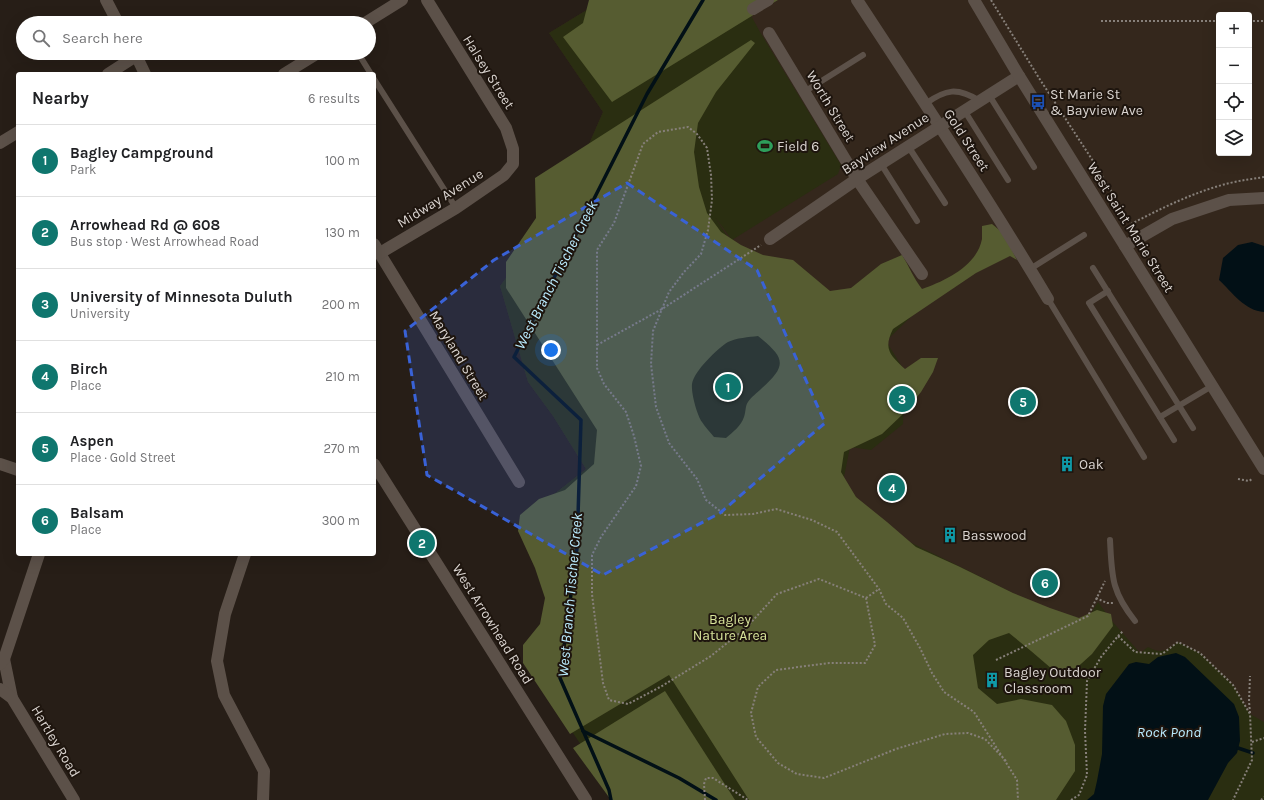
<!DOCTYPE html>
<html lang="en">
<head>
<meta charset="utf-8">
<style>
	:root { --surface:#fff; --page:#f2f2f2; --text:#202124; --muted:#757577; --line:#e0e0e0; --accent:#0f766e }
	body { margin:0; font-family:Karla,sans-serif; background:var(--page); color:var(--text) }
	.controls { position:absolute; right:12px; top:12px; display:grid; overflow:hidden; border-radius:4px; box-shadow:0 4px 16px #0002 }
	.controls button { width:36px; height:36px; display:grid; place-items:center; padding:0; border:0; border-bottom:1px solid var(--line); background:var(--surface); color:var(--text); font:20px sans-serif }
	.you { position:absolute; left:551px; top:350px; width:14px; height:14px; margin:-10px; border:3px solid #fff; border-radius:50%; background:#1a73e8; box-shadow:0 0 0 6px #1a73e833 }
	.badge { display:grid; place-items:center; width:26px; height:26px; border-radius:50%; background:var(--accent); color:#fff; font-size:13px; font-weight:700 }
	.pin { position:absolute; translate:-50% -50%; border:2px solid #fff; box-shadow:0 1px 4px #0006 }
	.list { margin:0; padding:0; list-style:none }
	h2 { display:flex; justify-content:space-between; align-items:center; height:52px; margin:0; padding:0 16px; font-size:17px }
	h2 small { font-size:13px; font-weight:400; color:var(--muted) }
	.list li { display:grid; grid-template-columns:26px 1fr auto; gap:12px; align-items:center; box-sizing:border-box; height:72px; padding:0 16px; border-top:1px solid var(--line) }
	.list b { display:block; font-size:15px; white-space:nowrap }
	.list p { margin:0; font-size:13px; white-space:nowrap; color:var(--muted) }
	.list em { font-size:13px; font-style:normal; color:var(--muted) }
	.icon { flex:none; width:22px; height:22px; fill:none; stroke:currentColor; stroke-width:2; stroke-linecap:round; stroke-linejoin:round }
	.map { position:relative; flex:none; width:1264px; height:800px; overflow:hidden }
	.search { position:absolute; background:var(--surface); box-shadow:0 4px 16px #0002; left:16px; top:16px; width:360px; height:44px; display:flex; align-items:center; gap:10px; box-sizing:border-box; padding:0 14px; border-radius:22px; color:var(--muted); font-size:15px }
	.panel { position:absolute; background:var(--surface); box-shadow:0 4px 16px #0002; left:16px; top:72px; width:360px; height:484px; border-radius:4px }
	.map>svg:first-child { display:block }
	.built { fill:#34271c; fill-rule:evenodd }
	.green { fill:#2a2e11 }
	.forest { fill:#565c31; fill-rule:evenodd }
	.water { fill:#021016 }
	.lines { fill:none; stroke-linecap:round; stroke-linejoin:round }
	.stream { stroke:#021016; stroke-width:3.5 }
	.path { stroke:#87807a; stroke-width:2; stroke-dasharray:2 2; stroke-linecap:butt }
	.lane { stroke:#5c5149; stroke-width:6 }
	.street { stroke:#5c5149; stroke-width:12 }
	.secondary { stroke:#5c5149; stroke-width:12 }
	.marked { fill:#3962d7; fill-opacity:0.2; stroke:#3962d7; stroke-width:3; stroke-dasharray:8 5; stroke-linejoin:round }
	.labels { text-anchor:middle; stroke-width:4; stroke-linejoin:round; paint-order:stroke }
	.street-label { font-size:14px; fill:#dad4d0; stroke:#1e150e }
	.poi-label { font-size:14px; fill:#dad4d0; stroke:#1e150e; text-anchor:start }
	.park-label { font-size:14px; fill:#d7e39a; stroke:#1e150e }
	.water-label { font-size:15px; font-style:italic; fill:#b9eafd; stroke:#1e150e }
</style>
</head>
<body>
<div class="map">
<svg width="1264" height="800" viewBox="0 0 1264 800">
	<rect width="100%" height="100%" fill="#271e17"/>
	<path class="built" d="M603,0H1264V800L557,611L539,506L586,469L553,416L528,382L500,286L565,199L603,112L549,33ZM1219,15H1249V153H1219Z"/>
	<path class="green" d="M603,0L743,1L760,32L841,165L838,174L732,240L715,217L734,247L822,314L917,311L886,341L904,370L903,424L871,450L850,447L842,487L867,521L985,579L1082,628L1098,602L1111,620L1140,653L1148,647C1162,655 1167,650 1178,642L1200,653L1233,685L1250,714L1264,722V800H618L532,672L557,611L539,506L586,469L553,416L528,382L500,286L565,199L603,112L549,33Z"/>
	<g class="forest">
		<polygon points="589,0 778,0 612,102 563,37 583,23"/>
		<path d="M751,40L755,43L716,92L698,123L694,152L699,187L707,213L721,232L741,245L763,255L793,260L830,291L851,288L881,264L902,255C909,266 914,279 922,289C945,281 977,266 982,239C982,235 982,230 982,226L992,224L1003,233L1017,260L1010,256L976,273L893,329C883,349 890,355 905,369L921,358H938L933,372L921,392L903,414L882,434L844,452L841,472L856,497L887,522L916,547L958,566L1013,593L1050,608L1079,618L1097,610L1111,614L1113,626L1092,654L1072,672L1052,669L1031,651L1009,633L989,640L973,655L978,688L997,704L1021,699L1052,705L1066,721L1075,745V771L1056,800H749L669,675L570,734L523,663V645L540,624L545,598L535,568L518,531L520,515L539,499L565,490L594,464L597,430L506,288V262L536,218L535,178ZM758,336C785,358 788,365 761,389C757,393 751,397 748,402C745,406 746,412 744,417C741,426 733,432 726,438L714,437C710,432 705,427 702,422C697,415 691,393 692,384C694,371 718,348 728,342C736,338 749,337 758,336Z"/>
		<polygon points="665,691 735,800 611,800 573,748"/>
	</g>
	<g class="water">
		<path d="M1252,242L1264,246V312C1245,311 1232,292 1219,280L1223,258L1238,245Z"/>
		<polygon points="1176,653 1185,657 1234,704 1239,717 1240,741 1237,753 1228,763 1208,800 1087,800 1094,794 1097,781 1102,754 1103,706 1106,694 1129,664 1136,662 1149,664 1158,657"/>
	</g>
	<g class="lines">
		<g class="stream">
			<polyline points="583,731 679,778 716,800"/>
			<polyline points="1238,748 1253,753"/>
			<polyline points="611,800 609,790 560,678 577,548 581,420 514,357 647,94 703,0"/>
		</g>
		<g class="path">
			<polyline points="991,0 1039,78 1095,164 1133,228"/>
			<polyline points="1101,21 1219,21"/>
			<polyline points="1249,21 1264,21"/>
			<path d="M1131,224C1162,208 1196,191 1230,183C1242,180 1253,179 1264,177"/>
			<polyline points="1143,248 1147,257"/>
			<polyline points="597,345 662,309 761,245"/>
			<polyline points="1238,479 1249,481 1252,479"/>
			<polyline points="866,598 879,589"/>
			<polyline points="1096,598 1107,603 1113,603"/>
			<polyline points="1118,636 1123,631"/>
			<polyline points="996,660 1088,616 1105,581"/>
			<polyline points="1250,713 1249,701 1250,676"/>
			<polyline points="1252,742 1264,738"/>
			<polyline points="1006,761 985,739 968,733 945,734 896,749 824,778 797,774 778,763 756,737 751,713 758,687 776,670 829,663 865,663 875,645 866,598 819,579 777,594 746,628 711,656 662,686 628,704 609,700 603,683 592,594 592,555 601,537 636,486 641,466 634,436 626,412 604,384 597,368 597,250 614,223 643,144 658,132 688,127 697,134 707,148 711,175 712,200 708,230 701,254 684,272 669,292 653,331 651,364 656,407 669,443 697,479 706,500 725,515 753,514 776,509 812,520 837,532 879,589 886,604 903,618 920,648 932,673 944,692 974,712 1017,780 1018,800"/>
			<polyline points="705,800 704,784 706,778 713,778 748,800"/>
			<polyline points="1071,800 1079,795 1087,775 1085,731 1087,681 1101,657 1118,636 1135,652 1162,654 1178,642 1200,653 1233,685 1250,714 1252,760 1233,800"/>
			<polyline points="1261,800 1264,797"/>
		</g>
		<g class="lane">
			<polyline points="358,53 371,74"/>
			<polyline points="374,79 456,208"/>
			<polyline points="804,92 863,55"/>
			<polyline points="989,95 1034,167"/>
			<path d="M925,104C946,89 957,87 980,101"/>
			<polyline points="964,110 1008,180"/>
			<polyline points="908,146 945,203"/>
			<polyline points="881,164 917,221"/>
			<polyline points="1093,268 1193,428"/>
			<polyline points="1030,269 1084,235"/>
			<polyline points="1108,291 1089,303 1174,440"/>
			<polyline points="1048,299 1144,457"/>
			<polyline points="1160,417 1212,386"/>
			<path d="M1110,540C1112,576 1111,591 1135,621"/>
		</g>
		<g class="street">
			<path d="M857,0C922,99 987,197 1048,299"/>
			<polyline points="753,9 768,0"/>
			<polyline points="365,23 402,0"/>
			<polyline points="769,33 857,179 922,274"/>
			<polyline points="108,74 136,56"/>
			<polyline points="284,74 318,53"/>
			<polyline points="0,143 18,132"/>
			<polyline points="770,239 857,179 1019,76"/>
			<polyline points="374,244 519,482"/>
			<polyline points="1125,246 1172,219 1229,200 1264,198"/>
			<polyline points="380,253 456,208 504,175 513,164 513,149 506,128 427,0"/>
			<polyline points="0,464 18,470"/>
			<polyline points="245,554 225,614 217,661 224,695 264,771 263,800"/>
			<polyline points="4,659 12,698"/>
			<polyline points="0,664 4,659 39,554"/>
			<polyline points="0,689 12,698 74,800"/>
		</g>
		<g class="secondary">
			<polyline points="106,0 118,23"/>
			<polyline points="974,0 1019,76 1264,469"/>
			<polyline points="135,53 145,74"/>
			<polyline points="374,464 586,800"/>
		</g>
	</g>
	<path class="marked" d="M627,183L757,270L825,423L720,513L603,575L427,475L405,331L494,260Z"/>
	<defs>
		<symbol id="bus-bare" viewBox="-9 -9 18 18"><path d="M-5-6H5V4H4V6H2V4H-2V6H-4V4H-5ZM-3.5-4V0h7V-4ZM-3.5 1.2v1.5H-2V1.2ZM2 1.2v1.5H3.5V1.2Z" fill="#1a4fb4" stroke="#1e150e" stroke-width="2.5" paint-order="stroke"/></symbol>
		<symbol id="stadium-bare" viewBox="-9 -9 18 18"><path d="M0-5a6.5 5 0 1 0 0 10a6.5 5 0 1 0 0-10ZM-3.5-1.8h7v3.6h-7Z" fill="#2e9e5b" stroke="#1e150e" stroke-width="2.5" paint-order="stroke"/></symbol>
		<symbol id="building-bare" viewBox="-9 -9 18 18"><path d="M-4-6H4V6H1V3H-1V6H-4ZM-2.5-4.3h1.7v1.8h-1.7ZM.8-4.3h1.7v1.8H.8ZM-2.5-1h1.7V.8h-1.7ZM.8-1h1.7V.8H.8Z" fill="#0f9aa8" stroke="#1e150e" stroke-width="2.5" paint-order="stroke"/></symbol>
	</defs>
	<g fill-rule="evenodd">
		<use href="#bus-bare" x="1027" y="91" width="22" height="22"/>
		<use href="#stadium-bare" x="754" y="135" width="22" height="22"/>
		<use href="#building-bare" x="1056" y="453" width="22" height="22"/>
		<use href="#building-bare" x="939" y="524" width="22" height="22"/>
		<use href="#building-bare" x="981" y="669" width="22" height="22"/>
	</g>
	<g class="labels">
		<g class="street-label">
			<text transform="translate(489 72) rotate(58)" y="5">Halsey Street</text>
			<text transform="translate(831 106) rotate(59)" y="5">Worth Street</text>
			<text transform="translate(967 140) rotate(57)" y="5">Gold Street</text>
			<text transform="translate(885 143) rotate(-33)" y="5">Bayview Avenue</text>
			<text transform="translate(440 198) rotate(-32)" y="5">Midway Avenue</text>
			<text transform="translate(1131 227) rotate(58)" y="5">West Saint Marie Street</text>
			<text transform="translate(459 355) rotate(59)" y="5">Maryland Street</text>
			<text transform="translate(493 624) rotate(58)" y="5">West Arrowhead Road</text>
			<text transform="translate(56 741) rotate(59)" y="5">Hartley Road</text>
		</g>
		<g class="poi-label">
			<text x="1050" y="99">St Marie St<tspan x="1050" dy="16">&amp; Bayview Ave</tspan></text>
			<text x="777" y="151">Field 6</text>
			<text x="1079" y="469">Oak</text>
			<text x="962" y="540">Basswood</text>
			<text x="1004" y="677">Bagley Outdoor<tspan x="1004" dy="16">Classroom</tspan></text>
		</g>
		<g class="park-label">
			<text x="730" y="624">Bagley<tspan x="730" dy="16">Nature Area</tspan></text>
		</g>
		<g class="water-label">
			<text transform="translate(556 275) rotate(-63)" y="5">West Branch Tischer Creek</text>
			<text transform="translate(570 595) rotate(-85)" y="5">West Branch Tischer Creek</text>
			<text x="1169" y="737">Rock Pond</text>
		</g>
	</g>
</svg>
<div class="controls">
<button>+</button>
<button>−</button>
<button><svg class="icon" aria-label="locate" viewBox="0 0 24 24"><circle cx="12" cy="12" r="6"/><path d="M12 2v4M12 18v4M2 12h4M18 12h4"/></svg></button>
<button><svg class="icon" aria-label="layers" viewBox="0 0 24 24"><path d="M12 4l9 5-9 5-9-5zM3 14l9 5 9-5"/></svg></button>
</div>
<div class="you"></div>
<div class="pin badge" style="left:728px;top:387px">1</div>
<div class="pin badge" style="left:422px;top:543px">2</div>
<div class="pin badge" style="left:902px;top:399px">3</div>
<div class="pin badge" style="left:892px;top:488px">4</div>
<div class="pin badge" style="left:1023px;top:402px">5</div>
<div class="pin badge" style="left:1045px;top:583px">6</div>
<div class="search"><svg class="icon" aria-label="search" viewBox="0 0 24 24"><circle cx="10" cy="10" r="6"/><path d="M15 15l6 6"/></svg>Search here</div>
<section class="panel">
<h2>Nearby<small>6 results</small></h2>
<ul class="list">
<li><span class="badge">1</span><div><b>Bagley Campground</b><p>Park</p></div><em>100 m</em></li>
<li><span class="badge">2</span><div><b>Arrowhead Rd @ 608</b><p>Bus stop · West Arrowhead Road</p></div><em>130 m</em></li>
<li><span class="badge">3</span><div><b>University of Minnesota Duluth</b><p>University</p></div><em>200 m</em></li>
<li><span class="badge">4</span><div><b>Birch</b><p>Place</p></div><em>210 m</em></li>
<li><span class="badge">5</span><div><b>Aspen</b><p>Place · Gold Street</p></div><em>270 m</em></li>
<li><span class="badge">6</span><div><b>Balsam</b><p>Place</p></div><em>300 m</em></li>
</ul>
</section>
</div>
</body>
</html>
